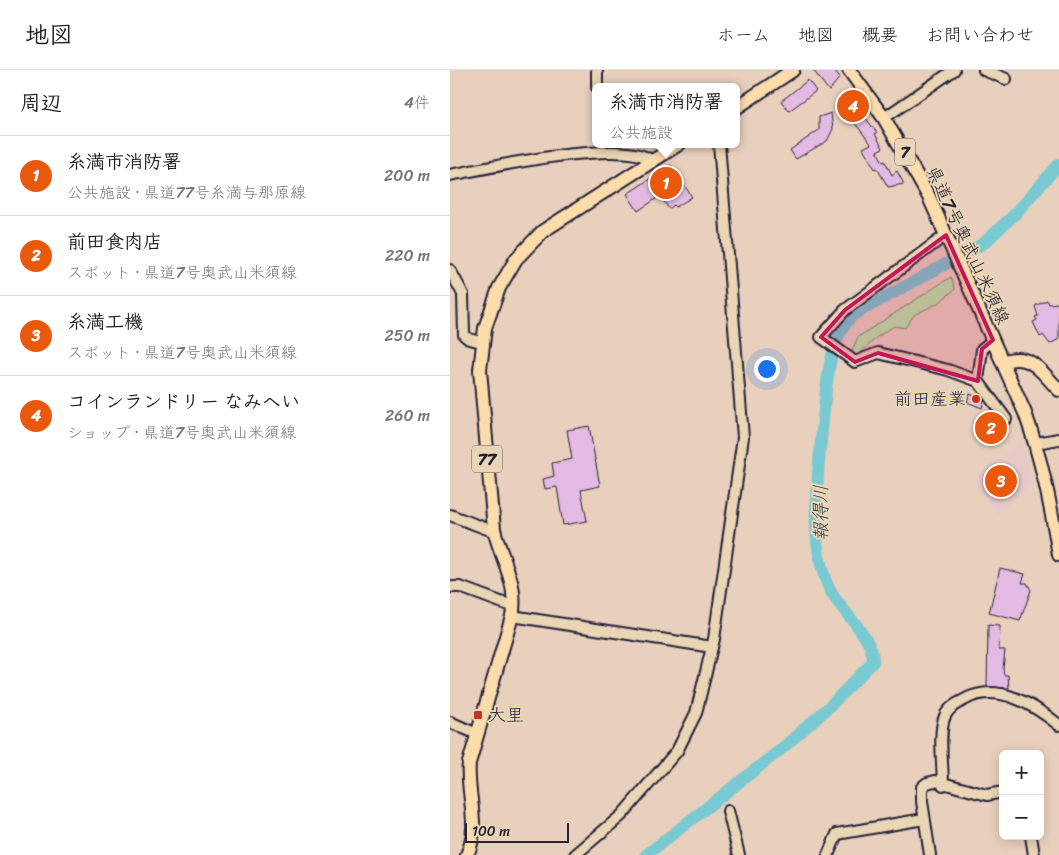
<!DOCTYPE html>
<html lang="ja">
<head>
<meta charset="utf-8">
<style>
	:root { --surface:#fff; --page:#f2f2f2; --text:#222; --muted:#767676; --line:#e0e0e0; --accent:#ea580c }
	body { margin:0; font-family:Sriracha,"Klee One",sans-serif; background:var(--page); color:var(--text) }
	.controls { position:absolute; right:15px; bottom:15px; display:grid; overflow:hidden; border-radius:8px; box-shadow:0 2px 12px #0003 }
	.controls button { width:45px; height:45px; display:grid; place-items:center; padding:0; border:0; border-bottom:1px solid var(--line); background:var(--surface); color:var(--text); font:25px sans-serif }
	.scale { position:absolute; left:15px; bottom:12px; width:104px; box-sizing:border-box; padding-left:5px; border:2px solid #22223b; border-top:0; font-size:14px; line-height:18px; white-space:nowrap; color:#22223b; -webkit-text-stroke:4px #ead5b4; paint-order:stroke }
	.you { position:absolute; left:316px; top:298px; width:18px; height:18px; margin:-12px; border:4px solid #fff; border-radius:50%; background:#1a73e8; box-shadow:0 0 0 8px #1a73e833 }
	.badge { display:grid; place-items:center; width:32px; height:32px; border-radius:50%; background:var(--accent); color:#fff; font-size:16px; font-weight:700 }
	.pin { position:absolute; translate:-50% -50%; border:2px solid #fff; box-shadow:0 1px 5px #0006 }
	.popup { position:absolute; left:142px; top:13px; width:148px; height:65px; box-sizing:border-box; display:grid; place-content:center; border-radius:8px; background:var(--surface); filter:drop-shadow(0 1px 4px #0005); font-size:16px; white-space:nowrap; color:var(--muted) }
	.popup b { font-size:19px; color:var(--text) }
	.popup::after { content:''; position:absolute; left:50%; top:100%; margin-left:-10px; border:10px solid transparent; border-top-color:var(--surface) }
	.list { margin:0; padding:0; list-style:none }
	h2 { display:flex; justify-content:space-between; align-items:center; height:65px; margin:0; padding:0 20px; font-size:21px }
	h2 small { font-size:16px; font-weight:400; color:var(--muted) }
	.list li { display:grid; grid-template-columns:32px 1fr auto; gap:15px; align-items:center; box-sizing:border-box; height:80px; padding:0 20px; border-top:1px solid var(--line) }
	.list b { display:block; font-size:19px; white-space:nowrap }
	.list p { margin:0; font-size:16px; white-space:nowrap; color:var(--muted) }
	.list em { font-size:16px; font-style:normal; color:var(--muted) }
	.map { position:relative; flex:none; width:609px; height:785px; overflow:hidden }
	header { display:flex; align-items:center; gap:30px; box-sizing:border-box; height:70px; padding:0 25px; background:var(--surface); border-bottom:1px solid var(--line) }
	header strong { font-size:24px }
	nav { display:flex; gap:28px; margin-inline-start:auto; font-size:18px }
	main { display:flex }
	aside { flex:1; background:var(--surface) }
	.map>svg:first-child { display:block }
	.built { fill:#e7c9c8 }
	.green { fill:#bae9a8; stroke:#6e8672 }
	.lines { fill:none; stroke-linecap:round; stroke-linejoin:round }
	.river { stroke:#78c9d1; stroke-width:12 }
	.building { fill:#e3bae1; stroke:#22223b }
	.minor-casing { stroke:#22223b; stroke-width:14 }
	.major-casing { stroke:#22223b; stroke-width:16 }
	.minor { stroke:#ead5b4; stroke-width:10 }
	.major { stroke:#fddcac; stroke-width:12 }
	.marked { fill:#c2185b; fill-opacity:0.2; stroke:#c2185b; stroke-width:4; stroke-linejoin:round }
	.poi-dot { fill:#c8321e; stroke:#ead5b4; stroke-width:2 }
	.labels { text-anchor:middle; stroke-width:4; stroke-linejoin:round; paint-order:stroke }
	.shield { fill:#ead5b4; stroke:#5e585f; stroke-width:1 }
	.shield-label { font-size:16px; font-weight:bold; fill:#22223b }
	.street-label { font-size:18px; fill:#22223b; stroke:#ead5b4 }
	.poi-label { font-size:18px; fill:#22223b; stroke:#ead5b4; text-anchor:end }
	.water-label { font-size:19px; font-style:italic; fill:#334359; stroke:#ead5b4 }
</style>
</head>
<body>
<header>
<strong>地図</strong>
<nav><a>ホーム</a><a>地図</a><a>概要</a><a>お問い合わせ</a></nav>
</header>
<main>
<aside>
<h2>周辺<small>4件</small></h2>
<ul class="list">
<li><span class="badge">1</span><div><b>糸満市消防署</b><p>公共施設 · 県道77号糸満与那原線</p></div><em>200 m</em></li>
<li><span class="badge">2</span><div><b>前田食肉店</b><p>スポット · 県道7号奥武山米須線</p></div><em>220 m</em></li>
<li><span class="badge">3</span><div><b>糸満工機</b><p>スポット · 県道7号奥武山米須線</p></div><em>250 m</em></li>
<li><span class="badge">4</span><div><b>コインランドリー なみへい</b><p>ショップ · 県道7号奥武山米須線</p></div><em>260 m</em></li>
</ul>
</aside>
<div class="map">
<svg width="609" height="785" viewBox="0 0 609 785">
	<rect width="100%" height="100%" fill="#e9d0bd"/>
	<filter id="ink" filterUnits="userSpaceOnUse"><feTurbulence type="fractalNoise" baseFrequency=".02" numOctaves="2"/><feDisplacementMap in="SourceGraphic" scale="10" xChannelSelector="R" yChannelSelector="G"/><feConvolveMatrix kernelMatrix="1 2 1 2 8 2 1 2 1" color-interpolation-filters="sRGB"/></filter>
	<g filter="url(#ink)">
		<polygon class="built" points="571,371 583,414 547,443 524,416 529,404"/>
		<polygon class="green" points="501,207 505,219 490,232 464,245 455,258 444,256 427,267 406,287 400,285 408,267"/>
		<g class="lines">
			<path class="river" d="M196,785L329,681L379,637L423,592C424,563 385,539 376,511C370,495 367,476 366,459C365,426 369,393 372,360C376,325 376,272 403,245L534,173L565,144L609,94"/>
		</g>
		<g class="building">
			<polygon points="363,0 384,0 390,7 379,21"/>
			<polygon points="358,10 366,21 339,41 331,31"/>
			<polygon points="396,22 427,63 425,64 433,78 427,81 433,92 435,91 442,105 447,101 454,114 438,117 427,98 425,99 413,78 421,74 387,30"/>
			<polygon points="381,43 383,59 377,71 346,89 340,80 369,60 369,47"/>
			<polygon points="221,95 242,127 226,137 224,135 219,139 210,126 188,141 177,124"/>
			<polygon points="597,230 599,234 607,233 609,237 609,269 600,274 593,265 590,267 583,252 587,250 585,247 588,246 585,236"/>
			<polygon points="529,323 534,331 532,338 517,332 520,324 527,327"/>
			<polygon points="536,342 543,343 549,351 547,373 542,372 542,375 531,373"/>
			<polygon points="139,356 150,416 131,420 137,451 113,455 107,417 95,419 93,409 104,406 102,393 122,389 117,360"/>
			<polygon points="553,397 565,408 549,426 537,415"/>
			<polygon points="550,498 575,504 572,513 577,513 581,520 570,551 539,543"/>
			<polygon points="538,555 550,556 549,580 555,580 553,599 554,605 558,605 559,618 537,617"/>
		</g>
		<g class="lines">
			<defs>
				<g id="minor">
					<polyline points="534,0 556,9"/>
					<polyline points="147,17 147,0"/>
					<polyline points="434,48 504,0"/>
					<path d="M0,105C38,98 175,67 202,91"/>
					<polyline points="496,165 395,240 371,267 405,292 428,283 498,300 528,311"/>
					<polyline points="0,200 13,224 14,265 19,269 32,272"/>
					<polyline points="543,270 532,279 528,311 556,349"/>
					<polyline points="586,373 609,369"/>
					<polyline points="0,445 40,460 44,459"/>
					<polyline points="0,517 10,517 64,537"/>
					<polyline points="62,546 262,577"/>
					<polyline points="0,652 27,664"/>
					<path d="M493,715C493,697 488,661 495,646C499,637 508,633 516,629C548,612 584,635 609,655"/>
					<polyline points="278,741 289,785"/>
					<polyline points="581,766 584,785"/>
					<polyline points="125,785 172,745 227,681 246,643 264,569 293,367 269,74"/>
					<polyline points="378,785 387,764 474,749"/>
					<polyline points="480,785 472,731 472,717 477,713 485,711 537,725 553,722"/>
				</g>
				<g id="major">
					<path d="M399,0L434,48L479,127L575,343C592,390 601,437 609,485"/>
					<polyline points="286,38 343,0"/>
					<path d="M552,292C581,281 591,302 609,320"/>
					<path d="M17,785C31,755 16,724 19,693L62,546C69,514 51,490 44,459L30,300L35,258L49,218L66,189L93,161L229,74"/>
				</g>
			</defs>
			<use href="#minor" class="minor-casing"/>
			<use href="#major" class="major-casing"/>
			<use href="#minor" class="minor"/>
			<use href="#major" class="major"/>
		</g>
	</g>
	<path class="marked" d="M496,165L543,270L532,279L528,311L428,283L405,292L371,267L395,240Z"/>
	<g class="poi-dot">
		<circle cx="526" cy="329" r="5"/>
		<rect x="23" y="640" width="10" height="10" rx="2.5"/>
	</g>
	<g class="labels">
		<g class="shield">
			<rect x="445" y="68.5" width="20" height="27" rx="4"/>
			<rect x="22" y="375.5" width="30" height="27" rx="4"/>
		</g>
		<g class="shield-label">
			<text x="455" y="88">7</text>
			<text x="37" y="395">77</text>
		</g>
		<g class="street-label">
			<text transform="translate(518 175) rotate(65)" y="6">県道7号奥武山米須線</text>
		</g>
		<g class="poi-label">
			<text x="516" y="335">前田産業</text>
			<text x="38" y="651" text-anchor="start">大里</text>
		</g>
		<g class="water-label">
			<text transform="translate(370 443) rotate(-90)" y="7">報得川</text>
		</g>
	</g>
</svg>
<div class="controls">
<button>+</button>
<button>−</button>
</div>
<div class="scale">100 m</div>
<div class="you"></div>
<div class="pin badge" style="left:216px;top:113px">1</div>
<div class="popup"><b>糸満市消防署</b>公共施設</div>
<div class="pin badge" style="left:541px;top:358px">2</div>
<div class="pin badge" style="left:551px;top:411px">3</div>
<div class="pin badge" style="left:403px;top:36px">4</div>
</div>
</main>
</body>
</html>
